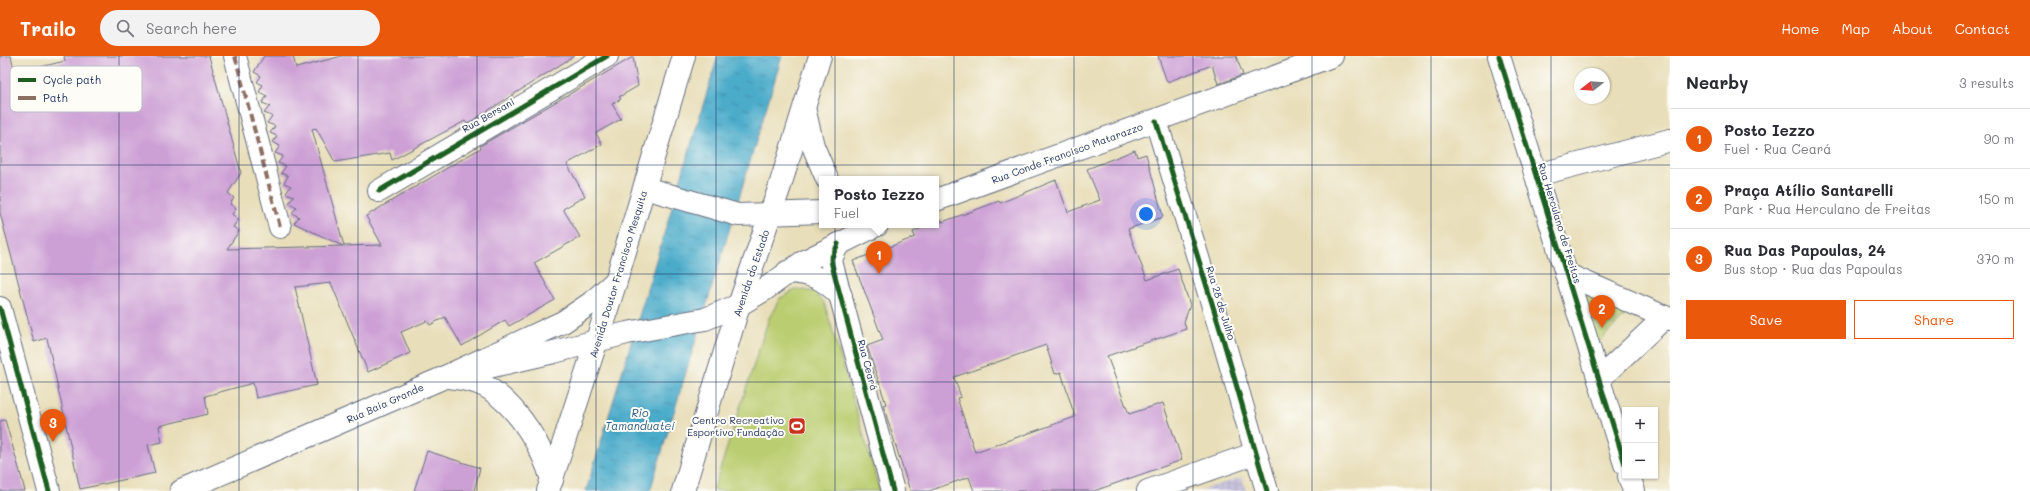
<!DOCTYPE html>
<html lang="en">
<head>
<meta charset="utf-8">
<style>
	:root { --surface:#fff; --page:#f2f2f3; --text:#2b2b33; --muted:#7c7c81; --line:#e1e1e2; --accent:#ea580c }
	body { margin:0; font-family:Mali,sans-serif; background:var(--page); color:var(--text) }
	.controls { position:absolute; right:12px; bottom:12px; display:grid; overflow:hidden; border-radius:0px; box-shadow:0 1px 3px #0004 }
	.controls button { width:36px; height:36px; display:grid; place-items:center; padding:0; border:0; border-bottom:1px solid var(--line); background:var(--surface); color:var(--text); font:20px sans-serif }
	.compass { position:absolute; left:1574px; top:12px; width:36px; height:36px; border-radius:50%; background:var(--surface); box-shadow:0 1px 3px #0004; rotate:253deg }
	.you { position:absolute; left:1146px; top:158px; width:14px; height:14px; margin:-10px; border:3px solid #fff; border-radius:50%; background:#1a73e8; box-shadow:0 0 0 6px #1a73e833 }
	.badge { display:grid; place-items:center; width:26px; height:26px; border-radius:50%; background:var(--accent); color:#fff; font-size:13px; font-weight:700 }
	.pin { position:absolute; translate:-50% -33px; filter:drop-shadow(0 1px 2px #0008) }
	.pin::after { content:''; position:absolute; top:21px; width:14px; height:12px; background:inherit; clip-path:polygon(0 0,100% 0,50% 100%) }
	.popup { position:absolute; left:819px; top:120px; width:120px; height:52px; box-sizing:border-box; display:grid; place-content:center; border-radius:0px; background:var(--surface); filter:drop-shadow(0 1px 3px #0005); font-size:13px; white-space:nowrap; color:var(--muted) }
	.popup b { font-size:15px; color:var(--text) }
	.popup::after { content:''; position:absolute; left:50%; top:100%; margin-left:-8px; border:8px solid transparent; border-top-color:var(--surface) }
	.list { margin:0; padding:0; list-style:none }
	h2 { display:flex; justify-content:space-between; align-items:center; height:52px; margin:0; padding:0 16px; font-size:17px }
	h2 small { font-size:13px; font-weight:400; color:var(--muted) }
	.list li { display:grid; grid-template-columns:26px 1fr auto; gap:12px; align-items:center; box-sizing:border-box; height:60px; padding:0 16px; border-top:1px solid var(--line) }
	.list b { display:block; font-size:15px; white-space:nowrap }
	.list p { margin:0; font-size:13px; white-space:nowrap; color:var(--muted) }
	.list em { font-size:13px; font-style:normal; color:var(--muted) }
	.actions { display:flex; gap:8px; padding:12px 16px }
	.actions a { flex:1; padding:9px 0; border:1px solid var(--accent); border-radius:0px; text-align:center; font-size:14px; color:var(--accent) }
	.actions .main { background:var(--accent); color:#fff }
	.icon { flex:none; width:22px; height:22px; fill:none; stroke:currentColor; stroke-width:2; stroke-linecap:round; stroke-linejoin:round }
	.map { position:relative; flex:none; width:1670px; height:435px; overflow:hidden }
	header { display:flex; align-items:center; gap:24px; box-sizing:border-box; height:56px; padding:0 20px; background:var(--accent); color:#fff }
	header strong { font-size:19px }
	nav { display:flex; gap:22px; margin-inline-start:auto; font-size:14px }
	.search { width:280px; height:36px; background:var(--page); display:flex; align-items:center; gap:10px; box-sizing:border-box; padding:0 14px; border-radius:22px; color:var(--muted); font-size:15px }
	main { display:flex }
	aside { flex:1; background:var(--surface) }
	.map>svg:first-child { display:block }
	.industrial { fill:url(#industrial-grid) }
	.green { fill:#bacd70; stroke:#6a7e67 }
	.water { fill:url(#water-ripples); stroke:#336e94 }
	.building { fill:#cda0d5; fill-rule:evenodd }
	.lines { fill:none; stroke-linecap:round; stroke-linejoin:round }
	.minor-casing { stroke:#636c7e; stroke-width:24 }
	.tertiary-casing { stroke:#636c7e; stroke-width:24 }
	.secondary-casing { stroke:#636c7e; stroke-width:24 }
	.trunk-casing { stroke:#636c7e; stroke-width:24 }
	.minor { stroke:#fff; stroke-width:22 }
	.tertiary { stroke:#fff; stroke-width:22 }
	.secondary { stroke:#fff; stroke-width:22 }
	.trunk { stroke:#fff; stroke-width:22 }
	.quiet { stroke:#8d6e63; stroke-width:4; stroke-dasharray:8 4; stroke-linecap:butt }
	.cycleway-casing { stroke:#fdfcf7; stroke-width:8 }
	.cycleway { stroke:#1b5e20; stroke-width:5 }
	.grid { fill:none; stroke:#1b2f5e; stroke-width:1; stroke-opacity:0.55 }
	.labels { text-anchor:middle; stroke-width:4; stroke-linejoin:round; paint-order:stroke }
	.street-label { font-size:10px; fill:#1b2f5e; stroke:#fdfcf7 }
	.poi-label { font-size:10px; fill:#1b2f5e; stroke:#fdfcf7; text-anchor:end }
	.water-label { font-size:11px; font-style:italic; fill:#2c5b84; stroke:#fdfcf7 }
	.key { fill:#fdfcf7; stroke:#b9bec9; stroke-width:1 }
	.key-label { font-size:11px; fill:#1b2f5e }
</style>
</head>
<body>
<header>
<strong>Trailo</strong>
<div class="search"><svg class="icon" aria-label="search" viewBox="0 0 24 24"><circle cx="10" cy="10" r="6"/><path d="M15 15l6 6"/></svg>Search here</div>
<nav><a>Home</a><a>Map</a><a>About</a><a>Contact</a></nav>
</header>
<main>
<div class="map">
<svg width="1670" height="435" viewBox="0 0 1670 435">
	<defs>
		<pattern id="industrial-grid" width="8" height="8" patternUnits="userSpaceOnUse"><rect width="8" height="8" fill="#c5c0db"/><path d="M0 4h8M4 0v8" fill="none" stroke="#a9a5be"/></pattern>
		<pattern id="water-ripples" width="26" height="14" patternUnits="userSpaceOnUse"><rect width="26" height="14" fill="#4bacca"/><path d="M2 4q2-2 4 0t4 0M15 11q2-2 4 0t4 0" fill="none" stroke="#3e8ca7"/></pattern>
	</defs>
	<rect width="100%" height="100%" fill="#fdfcf7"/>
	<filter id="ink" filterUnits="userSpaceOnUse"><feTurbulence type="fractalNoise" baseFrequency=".025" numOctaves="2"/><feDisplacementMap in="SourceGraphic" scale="8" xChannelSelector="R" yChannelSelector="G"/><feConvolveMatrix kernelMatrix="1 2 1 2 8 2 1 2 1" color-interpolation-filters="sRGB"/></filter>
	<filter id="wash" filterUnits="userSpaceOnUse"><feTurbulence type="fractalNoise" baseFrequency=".012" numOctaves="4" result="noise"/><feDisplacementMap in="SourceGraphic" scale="16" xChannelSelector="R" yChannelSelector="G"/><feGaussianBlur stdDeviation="0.9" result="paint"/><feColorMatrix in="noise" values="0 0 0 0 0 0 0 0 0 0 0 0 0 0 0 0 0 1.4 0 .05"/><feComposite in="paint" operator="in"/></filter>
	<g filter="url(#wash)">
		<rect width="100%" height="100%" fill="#e8deb9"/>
		<polygon class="industrial" points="1242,421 1246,435 1199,435"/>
		<g class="green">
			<polygon points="797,233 814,236 824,246 880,435 713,435 769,262 780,242"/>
			<polygon points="1580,235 1628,256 1597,288"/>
		</g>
		<polygon class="water" points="718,0 782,0 650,435 586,435"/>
		<g id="blocks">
			<g class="building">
				<polygon points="0,0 11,0 15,17 65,5 64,0 209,0 241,117 228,137 234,142 230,148 236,153 232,158 238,164 233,171 239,175 227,193 343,190 294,167 299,161 292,157 297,151 289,147 294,140 286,137 291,130 284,127 288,120 281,117 286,110 278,107 283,100 275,97 280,90 273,86 277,80 270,77 275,70 267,67 272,60 264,57 270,50 262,47 267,40 259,36 263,29 257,26 261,20 254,16 264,0 293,0 296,12 342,0 574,0 467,68 465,65 392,104 390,97 335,106 316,72 312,73 344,190 382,189 366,160 481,92 480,90 633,1 638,30 619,41 621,43 612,48 621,63 596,77 602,88 567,108 585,140 563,153 580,181 534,207 555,244 509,270 505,264 462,290 445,261 430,269 427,265 401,276 410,297 368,316 331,227 295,231 317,329 256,342 253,327 205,340 208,358 159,370 162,386 148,389 155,417 80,433 47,282 34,286 0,157"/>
				<polygon points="1158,0 1236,0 1243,19 1218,28 1212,9 1167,26"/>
				<path d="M1135,94L1137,101L1146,98L1163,161L1128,173L1147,224L1178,213L1190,249L1184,266L1186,273L1107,300L1129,358L1163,347L1182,404L1094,435H974L969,421L929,435H910L883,349L886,348L867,290L883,284L853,205L915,181L913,176L930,169H936V166L942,164V166L970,156L999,145L1000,147L1056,124L1068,156L1100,144L1087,113ZM1046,289L1055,318L1061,316L1075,361L975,396L957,342L961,341L954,321Z"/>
				<polygon points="5,364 20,416 25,435 0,435 0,365"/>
				<polygon points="427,395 480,412 474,435 414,435"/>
			</g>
		</g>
	</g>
	<g filter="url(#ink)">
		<use href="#blocks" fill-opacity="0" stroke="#636c7e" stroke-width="1"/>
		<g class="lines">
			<defs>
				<g id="minor">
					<polyline points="235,0 280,171"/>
					<polyline points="1537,119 1670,84"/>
					<polyline points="379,135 607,0"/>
					<polyline points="838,188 831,203 832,209 893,435"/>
					<path d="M787,216C812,217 823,222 841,240"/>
					<polyline points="1566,218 1665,261"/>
					<polyline points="0,252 49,435"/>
					<polyline points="1148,435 1256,397"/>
				</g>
				<g id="tertiary">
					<polyline points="1499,0 1625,408"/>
					<polyline points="1156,65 1223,283 1267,435"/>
					<polyline points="1599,323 1665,261 1670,263"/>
					<polyline points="1629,420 1634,435"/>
				</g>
				<g id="secondary">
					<polyline points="645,132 738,159 822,156"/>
					<polyline points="936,144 1332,0"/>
					<polyline points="181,435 445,321 554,296 627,277 705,263 739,249 764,234 803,206 877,169"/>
				</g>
				<g id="trunk">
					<polyline points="805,56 813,90 827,123"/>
					<polyline points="445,321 563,266 591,247 616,225"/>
					<path d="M449,321C463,323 478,325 490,333C520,354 542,390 552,424"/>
					<polyline points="548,435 616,225 684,0"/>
					<polyline points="683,435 739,249 779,133 820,0"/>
				</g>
			</defs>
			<use href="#minor" class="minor-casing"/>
			<use href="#tertiary" class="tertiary-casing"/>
			<use href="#secondary" class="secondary-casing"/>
			<use href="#trunk" class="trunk-casing"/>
			<use href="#minor" class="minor"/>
			<use href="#tertiary" class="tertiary"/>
			<use href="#secondary" class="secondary"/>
			<use href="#trunk" class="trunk"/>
			<polyline class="quiet" points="235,0 280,171"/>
			<defs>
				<g id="cycleway">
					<polyline points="1499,0 1625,408"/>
					<polyline points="1156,65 1223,283 1267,435"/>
					<polyline points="379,135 607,0"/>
					<polyline points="838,188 831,203 832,209 893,435"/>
					<polyline points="0,252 49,435"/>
				</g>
			</defs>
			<use href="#cycleway" class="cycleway-casing"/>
			<use href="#cycleway" class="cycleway"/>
		</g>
	</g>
	<path class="grid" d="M119,0V435M239,0V435M358,0V435M477,0V435M596,0V435M716,0V435M835,0V435M954,0V435M1074,0V435M1193,0V435M1312,0V435M1431,0V435M1551,0V435M0,109H1670M0,218H1670M0,326H1670"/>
	<defs>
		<symbol id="stadium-square" viewBox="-11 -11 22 22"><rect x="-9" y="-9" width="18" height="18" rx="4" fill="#c8321e" stroke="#fdfcf7"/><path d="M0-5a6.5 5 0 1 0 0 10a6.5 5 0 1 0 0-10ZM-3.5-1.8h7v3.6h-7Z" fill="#fff"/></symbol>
	</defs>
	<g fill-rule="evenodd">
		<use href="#stadium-square" x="787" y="360" width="20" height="20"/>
	</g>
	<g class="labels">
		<g class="street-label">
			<text transform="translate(488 59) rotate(-30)" y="4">Rua Bersani</text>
			<text transform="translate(1067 97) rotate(-20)" y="4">Rua Conde Francisco Matarazzo</text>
			<text transform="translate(1560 167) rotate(73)" y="4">Rua Herculano de Freitas</text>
			<text transform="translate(751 217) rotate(-71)" y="4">Avenida do Estado</text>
			<text transform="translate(618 218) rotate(-73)" y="4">Avenida Doutor Francisco Mesquita</text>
			<text transform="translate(1221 247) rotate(73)" y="4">Rua 28 de Julho</text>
			<text transform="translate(868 309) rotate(75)" y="4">Rua Ceará</text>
			<text transform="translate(385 347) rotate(-24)" y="4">Rua Baía Grande</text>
		</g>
		<g class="poi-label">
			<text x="784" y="368">Centro Recreativo<tspan x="784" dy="12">Esportivo Fundação</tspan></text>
		</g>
		<g class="water-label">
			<text x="640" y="361">Rio<tspan x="640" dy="13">Tamanduateí</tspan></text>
		</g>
	</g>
	<rect x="10" y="10" width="132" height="46" rx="6" class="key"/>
	<rect x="18" y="22" width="18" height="4" fill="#1b5e20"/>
	<rect x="18" y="40" width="18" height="4" fill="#8d6e63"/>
	<g class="key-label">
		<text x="43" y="28">Cycle path</text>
		<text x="43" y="46">Path</text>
	</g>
</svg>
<div class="controls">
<button>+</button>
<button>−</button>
</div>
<svg class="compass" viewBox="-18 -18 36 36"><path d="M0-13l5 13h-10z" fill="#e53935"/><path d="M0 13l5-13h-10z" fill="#7c7c81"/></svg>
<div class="you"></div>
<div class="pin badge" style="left:879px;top:218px">1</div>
<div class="popup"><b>Posto Iezzo</b>Fuel</div>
<div class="pin badge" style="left:1602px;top:272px">2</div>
<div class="pin badge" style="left:53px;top:386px">3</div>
</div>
<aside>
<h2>Nearby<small>3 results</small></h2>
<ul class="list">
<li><span class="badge">1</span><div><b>Posto Iezzo</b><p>Fuel · Rua Ceará</p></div><em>90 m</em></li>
<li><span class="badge">2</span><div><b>Praça Atílio Santarelli</b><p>Park · Rua Herculano de Freitas</p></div><em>150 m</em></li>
<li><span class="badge">3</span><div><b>Rua Das Papoulas, 24</b><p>Bus stop · Rua das Papoulas</p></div><em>370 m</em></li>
</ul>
<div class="actions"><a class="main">Save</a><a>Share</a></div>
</aside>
</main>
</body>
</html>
